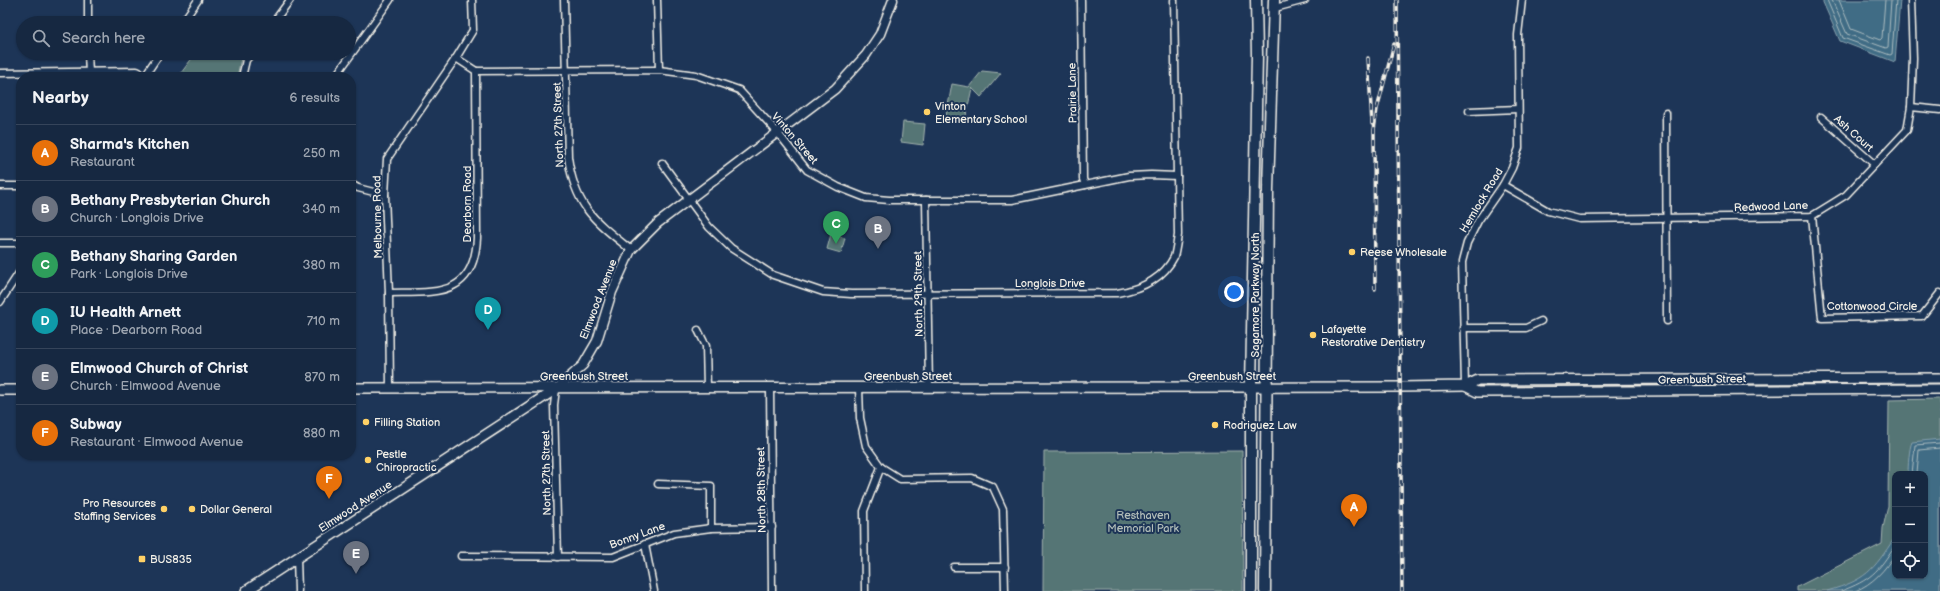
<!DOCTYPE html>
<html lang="en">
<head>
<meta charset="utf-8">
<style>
	:root { --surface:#162841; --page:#1f3048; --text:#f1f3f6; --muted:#9ea6b1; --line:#35445a; --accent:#8abfa5 }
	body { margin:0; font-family:"Balsamiq Sans",sans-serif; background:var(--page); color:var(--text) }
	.controls { position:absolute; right:12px; bottom:12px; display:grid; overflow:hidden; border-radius:8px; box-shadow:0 1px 3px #0004 }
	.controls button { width:36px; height:36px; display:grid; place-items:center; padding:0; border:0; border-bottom:1px solid var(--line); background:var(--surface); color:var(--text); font:20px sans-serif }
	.you { position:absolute; left:1234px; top:292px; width:14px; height:14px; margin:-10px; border:3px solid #fff; border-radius:50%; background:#1a73e8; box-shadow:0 0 0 6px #1a73e833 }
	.badge { display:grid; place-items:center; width:26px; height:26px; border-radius:50%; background:var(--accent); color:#fff; font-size:13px; font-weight:700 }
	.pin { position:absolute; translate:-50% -33px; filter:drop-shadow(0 1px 2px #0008) }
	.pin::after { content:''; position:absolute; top:21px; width:14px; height:12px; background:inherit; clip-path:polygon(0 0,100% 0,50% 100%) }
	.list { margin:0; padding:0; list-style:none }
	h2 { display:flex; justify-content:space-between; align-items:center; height:52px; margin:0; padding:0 16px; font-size:17px }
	h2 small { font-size:13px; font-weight:400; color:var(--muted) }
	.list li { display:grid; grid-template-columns:26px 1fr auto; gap:12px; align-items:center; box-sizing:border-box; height:56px; padding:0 16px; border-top:1px solid var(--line) }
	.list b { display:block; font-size:15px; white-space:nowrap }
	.list p { margin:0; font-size:13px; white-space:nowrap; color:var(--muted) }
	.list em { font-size:13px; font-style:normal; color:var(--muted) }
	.icon { flex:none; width:22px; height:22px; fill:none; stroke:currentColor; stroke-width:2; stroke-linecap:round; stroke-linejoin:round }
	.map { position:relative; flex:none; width:1940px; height:591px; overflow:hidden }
	.search { position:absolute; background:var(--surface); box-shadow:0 1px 3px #0004; left:16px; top:16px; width:340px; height:44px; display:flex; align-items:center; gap:10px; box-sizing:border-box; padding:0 14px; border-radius:22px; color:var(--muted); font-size:15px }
	.panel { position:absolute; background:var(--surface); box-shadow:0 1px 3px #0004; left:16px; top:72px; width:340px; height:388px; border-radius:16px }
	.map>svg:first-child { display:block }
	.green { fill:#547574; stroke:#a4b3ae; fill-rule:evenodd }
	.water { fill:#406c85; stroke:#88a1ad }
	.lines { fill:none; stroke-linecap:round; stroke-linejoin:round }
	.shore { stroke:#acbcc0; stroke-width:1 }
	.minor-casing { stroke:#f4f1e8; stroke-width:9 }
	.tertiary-casing { stroke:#f4f1e8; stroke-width:11 }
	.secondary-casing { stroke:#f4f1e8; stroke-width:12 }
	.primary-casing { stroke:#f4f1e8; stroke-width:13 }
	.minor { stroke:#1d3557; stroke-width:6 }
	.tertiary { stroke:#1d3557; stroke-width:8 }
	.secondary { stroke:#1d3557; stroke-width:9 }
	.primary { stroke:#1d3557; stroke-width:10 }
	.rail-casing { stroke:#f4f1e8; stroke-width:3.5 }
	.rail { stroke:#1d3557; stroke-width:2; stroke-dasharray:6; stroke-linecap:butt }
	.poi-dot { fill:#ffd166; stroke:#1d3557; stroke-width:1.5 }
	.labels { text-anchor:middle; stroke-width:4; stroke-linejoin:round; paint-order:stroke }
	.street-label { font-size:11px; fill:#f4f1e8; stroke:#1d3557 }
	.poi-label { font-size:11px; fill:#f4f1e8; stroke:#1d3557; text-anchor:start }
	.park-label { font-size:11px; fill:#b4bfba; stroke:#1d3557 }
</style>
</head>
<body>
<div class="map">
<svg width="1940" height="591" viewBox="0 0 1940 591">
	<rect width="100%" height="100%" fill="#1d3557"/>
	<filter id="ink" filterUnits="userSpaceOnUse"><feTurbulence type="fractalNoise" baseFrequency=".025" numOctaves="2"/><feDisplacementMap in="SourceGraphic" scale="8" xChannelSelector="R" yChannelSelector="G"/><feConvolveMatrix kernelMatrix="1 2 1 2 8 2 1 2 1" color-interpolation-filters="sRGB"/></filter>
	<g filter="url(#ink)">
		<g class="green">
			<polygon points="196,53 242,53 237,77 178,77"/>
			<polygon points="982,71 1001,73 981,97 972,88 965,120 946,116 952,84 969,87"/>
			<polygon points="903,122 925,124 923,145 901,142"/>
			<polygon points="831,234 845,238 841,253 827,249"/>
			<path d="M1940,399V591H1797V587L1882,544L1883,528L1888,506L1889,400ZM1895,474H1925V576H1895Z"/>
			<polygon points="1242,451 1243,591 1043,591 1044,452"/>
		</g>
		<g class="water">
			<polygon points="1822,0 1900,0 1895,62 1840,41"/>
			<path d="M1940,439V591H1827C1866,580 1873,571 1895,537V576H1925V474H1908C1908,467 1909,448 1912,442Z"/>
		</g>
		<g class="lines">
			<g class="shore">
				<polyline points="1827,0 1843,38 1890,55 1892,54 1896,0"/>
				<polyline points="1832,0 1847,34 1886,48 1888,47 1891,0"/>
				<polyline points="1839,0 1851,29 1880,40 1882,38 1885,0"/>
				<polyline points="1912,474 1915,445 1940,443"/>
				<polyline points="1917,474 1919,450 1940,448"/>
				<path d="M1841,591C1871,580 1878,572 1895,545"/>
				<path d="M1855,591C1873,584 1885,570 1895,554"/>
			</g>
			<defs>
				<g id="minor">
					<polyline points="88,0 88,23"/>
					<path d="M564,0L568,157C575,207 594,220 631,250"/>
					<polyline points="657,0 659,70"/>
					<polyline points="1081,0 1083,179 1085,185"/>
					<polyline points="1275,8 1305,0"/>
					<polyline points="182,23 198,0"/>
					<polyline points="273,23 290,0"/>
					<polyline points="88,53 89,73"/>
					<polyline points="476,71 659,70 696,75 739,90 778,133 807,170 838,187 866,198 889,200 1012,200 1129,176 1151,175 1177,176"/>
					<polyline points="0,73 137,71 145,75"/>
					<polyline points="144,77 160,53"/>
					<polyline points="242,77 246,60 252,53"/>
					<polyline points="335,77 390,0"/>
					<polyline points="1911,107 1940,110"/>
					<polyline points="1469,111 1518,109"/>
					<polyline points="1666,113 1667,321"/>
					<polyline points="1821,117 1874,164"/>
					<path d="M662,163L709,227L731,248L773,275L823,292L851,294L1117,293C1141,289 1163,279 1174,257C1176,250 1177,241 1178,235L1174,0"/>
					<polyline points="351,184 358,188 385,195"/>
					<polyline points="1503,185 1548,211 1579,219 1812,216 1846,195 1907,130 1911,107 1913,58 1911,0"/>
					<polyline points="0,186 21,186"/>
					<polyline points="926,200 929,388"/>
					<polyline points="1812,216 1822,318 1922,316 1940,293"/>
					<polyline points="0,243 21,243"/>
					<path d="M389,293C435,292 474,298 477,238L476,71L456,58"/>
					<polyline points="0,302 21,270"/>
					<polyline points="1463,328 1526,328 1541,321"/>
					<polyline points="698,330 706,346 707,387"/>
					<polyline points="1465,386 1462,262 1467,243 1478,221 1503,185 1512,168 1519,148 1518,35 1522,0"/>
					<polyline points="390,388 389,293 385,195 387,159 456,58 473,30 472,0"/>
					<polyline points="770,388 772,591"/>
					<polyline points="859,388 860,418 866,446 881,467 900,479 972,478 993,487 1003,509 1005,591"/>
					<polyline points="556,389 554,405 558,557"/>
					<polyline points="658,484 711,486 711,528"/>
					<polyline points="645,544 654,591"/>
					<polyline points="461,556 613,557 674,533 711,528 772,527"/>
					<polyline points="297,557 298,591"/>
					<polyline points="954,567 1005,567"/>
					<polyline points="865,591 864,511 881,467"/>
				</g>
				<polyline id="tertiary" points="556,389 583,365 597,341 612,292 631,250 658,223 835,89 866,55 880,34 893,0"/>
				<g id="secondary">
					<polyline points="1465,386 1477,392 1940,389"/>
					<polyline points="351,388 1400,387 1465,386 1478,380 1940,378"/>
					<polyline points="0,390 21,390"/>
					<polyline points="246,591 556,389"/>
				</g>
				<g id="primary">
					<polyline points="1251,591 1251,388 1257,55 1256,0"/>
					<polyline points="1265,591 1268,189 1274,0"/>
				</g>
			</defs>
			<use href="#minor" class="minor-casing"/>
			<use href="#tertiary" class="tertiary-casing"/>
			<use href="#secondary" class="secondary-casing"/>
			<use href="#primary" class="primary-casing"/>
			<use href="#minor" class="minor"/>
			<use href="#tertiary" class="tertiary"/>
			<use href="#secondary" class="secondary"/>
			<use href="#primary" class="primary"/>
			<defs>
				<g id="rail">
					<polyline points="1397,0 1402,591"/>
					<polyline points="1368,58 1372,124"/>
					<polyline points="1375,289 1374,130 1377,109 1394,44"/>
				</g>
			</defs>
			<use href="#rail" class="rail-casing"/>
			<use href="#rail" class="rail"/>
		</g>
	</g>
	<g class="poi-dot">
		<circle cx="927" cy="112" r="4"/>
		<circle cx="1352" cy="252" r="4"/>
		<circle cx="1313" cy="335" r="4"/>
		<circle cx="366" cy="422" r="4"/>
		<circle cx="1215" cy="425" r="4"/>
		<circle cx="368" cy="460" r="4"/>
		<circle cx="164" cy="509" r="4"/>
		<circle cx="192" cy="509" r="4"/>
		<rect x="138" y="555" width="8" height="8" rx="2"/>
	</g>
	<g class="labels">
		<g class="street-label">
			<text transform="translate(1072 93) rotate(-91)" y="4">Prairie Lane</text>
			<text transform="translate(558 125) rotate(-92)" y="4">North 27th Street</text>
			<text transform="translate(1854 133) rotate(42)" y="4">Ash Court</text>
			<text transform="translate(795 138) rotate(49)" y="4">Vinton Street</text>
			<text transform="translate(1481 200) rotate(-59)" y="4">Hemlock Road</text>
			<text transform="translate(467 204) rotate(-90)" y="4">Dearborn Road</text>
			<text transform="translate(1771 206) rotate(-2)" y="4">Redwood Lane</text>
			<text transform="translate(377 217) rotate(-91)" y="4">Melbourne Road</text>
			<text x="1050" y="287">Longlois Drive</text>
			<text transform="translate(918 294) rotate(-91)" y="4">North 29th Street</text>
			<text transform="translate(1255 295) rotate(-90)" y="4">Sagamore Parkway North</text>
			<text transform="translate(598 299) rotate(-69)" y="4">Elmwood Avenue</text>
			<text x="1872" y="310">Cottonwood Circle</text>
			<text x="584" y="380">Greenbush Street</text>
			<text x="908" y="380">Greenbush Street</text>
			<text x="1232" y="380">Greenbush Street</text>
			<text transform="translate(1702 379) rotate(-1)" y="4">Greenbush Street</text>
			<text transform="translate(546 473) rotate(-91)" y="4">North 27th Street</text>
			<text transform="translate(761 490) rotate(-91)" y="4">North 28th Street</text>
			<text transform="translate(355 506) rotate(-33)" y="4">Elmwood Avenue</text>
			<text transform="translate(637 535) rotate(-20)" y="4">Bonny Lane</text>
		</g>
		<g class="poi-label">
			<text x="935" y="110">Vinton<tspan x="935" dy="13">Elementary School</tspan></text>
			<text x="1360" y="256">Reese Wholesale</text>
			<text x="1321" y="333">Lafayette<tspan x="1321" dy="13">Restorative Dentistry</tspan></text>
			<text x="374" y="426">Filling Station</text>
			<text x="1223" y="429">Rodriguez Law</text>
			<text x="376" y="458">Pestle<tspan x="376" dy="13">Chiropractic</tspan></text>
			<text x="156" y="507" text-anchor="end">Pro Resources<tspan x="156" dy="13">Staffing Services</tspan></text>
			<text x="200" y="513">Dollar General</text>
			<text x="150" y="563">BUS835</text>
		</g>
		<g class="park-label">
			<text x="1143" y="519">Resthaven<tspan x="1143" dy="13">Memorial Park</tspan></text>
		</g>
	</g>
</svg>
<div class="controls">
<button>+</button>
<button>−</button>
<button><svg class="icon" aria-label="locate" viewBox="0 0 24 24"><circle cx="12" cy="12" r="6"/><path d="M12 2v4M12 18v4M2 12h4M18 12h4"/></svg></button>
</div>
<div class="you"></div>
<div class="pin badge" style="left:1354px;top:527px;background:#e8710a">A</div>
<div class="pin badge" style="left:878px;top:249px;background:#6b7280">B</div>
<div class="pin badge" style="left:836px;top:244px;background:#2e9e5b">C</div>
<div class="pin badge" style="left:488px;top:330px;background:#0f9aa8">D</div>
<div class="pin badge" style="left:356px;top:574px;background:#6b7280">E</div>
<div class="pin badge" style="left:329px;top:499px;background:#e8710a">F</div>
<div class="search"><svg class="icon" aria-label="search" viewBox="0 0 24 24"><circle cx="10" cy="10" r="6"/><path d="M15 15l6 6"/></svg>Search here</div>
<section class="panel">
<h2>Nearby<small>6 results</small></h2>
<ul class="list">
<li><span class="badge" style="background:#e8710a">A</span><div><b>Sharma's Kitchen</b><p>Restaurant</p></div><em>250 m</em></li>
<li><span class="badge" style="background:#6b7280">B</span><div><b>Bethany Presbyterian Church</b><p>Church · Longlois Drive</p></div><em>340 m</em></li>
<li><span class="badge" style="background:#2e9e5b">C</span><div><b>Bethany Sharing Garden</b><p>Park · Longlois Drive</p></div><em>380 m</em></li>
<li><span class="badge" style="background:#0f9aa8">D</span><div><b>IU Health Arnett</b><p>Place · Dearborn Road</p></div><em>710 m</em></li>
<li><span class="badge" style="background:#6b7280">E</span><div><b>Elmwood Church of Christ</b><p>Church · Elmwood Avenue</p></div><em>870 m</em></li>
<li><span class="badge" style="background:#e8710a">F</span><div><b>Subway</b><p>Restaurant · Elmwood Avenue</p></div><em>880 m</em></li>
</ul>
</section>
</div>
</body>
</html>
